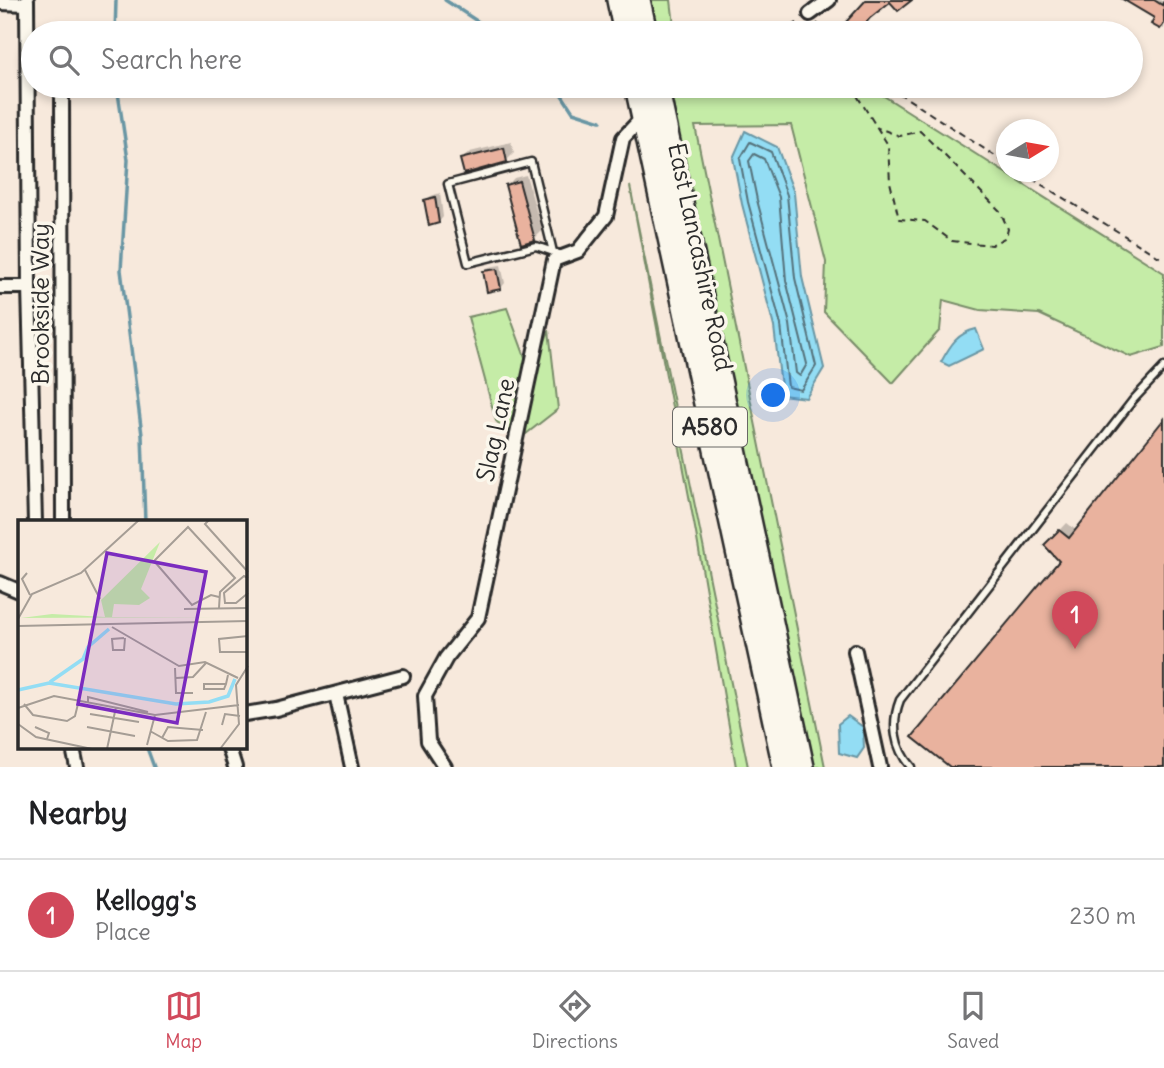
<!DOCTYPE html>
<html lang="en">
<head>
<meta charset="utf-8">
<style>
	:root { --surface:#fff; --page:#f2f2f2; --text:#202124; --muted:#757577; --line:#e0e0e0; --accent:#d1495b }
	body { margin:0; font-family:Delius,sans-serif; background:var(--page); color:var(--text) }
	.compass { position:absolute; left:996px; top:119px; width:63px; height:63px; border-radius:50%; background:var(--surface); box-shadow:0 4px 10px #0003; rotate:79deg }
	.you { position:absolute; left:774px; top:396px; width:24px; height:24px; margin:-18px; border:5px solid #fff; border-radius:50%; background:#1a73e8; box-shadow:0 0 0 10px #1a73e833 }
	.badge { display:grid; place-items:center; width:46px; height:46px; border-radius:50%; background:var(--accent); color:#fff; font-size:23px; font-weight:700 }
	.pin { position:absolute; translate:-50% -58px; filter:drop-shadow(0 2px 4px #0008) }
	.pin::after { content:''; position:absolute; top:37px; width:24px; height:21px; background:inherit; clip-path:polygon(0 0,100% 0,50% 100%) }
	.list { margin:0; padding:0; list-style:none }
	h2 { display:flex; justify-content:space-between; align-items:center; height:91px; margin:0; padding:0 28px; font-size:30px }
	h2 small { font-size:23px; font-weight:400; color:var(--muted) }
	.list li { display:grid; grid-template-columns:46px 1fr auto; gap:21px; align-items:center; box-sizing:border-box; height:112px; padding:0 28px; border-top:2px solid var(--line) }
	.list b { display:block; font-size:26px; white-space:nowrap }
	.list p { margin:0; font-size:23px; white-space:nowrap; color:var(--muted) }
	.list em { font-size:23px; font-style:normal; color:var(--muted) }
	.icon { flex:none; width:38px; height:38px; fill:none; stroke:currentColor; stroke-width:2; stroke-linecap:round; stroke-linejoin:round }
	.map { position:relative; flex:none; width:1164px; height:767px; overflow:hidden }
	.search { position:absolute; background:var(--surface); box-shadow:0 4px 10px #0003; left:21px; right:21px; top:21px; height:77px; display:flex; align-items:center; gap:18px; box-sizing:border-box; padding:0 24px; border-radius:38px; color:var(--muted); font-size:26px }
	.sheet { height:203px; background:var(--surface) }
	nav { display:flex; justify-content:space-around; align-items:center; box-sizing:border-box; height:98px; border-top:2px solid var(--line); background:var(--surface); font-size:19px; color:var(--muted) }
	nav a { display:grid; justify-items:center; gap:4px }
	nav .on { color:var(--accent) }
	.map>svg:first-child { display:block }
	.green { fill:#c5eca7; stroke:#788c69; stroke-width:2 }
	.water { fill:#93ddf4; stroke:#6996a4; stroke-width:2 }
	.shadow { fill:#0003 }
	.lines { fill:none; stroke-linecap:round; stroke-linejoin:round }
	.shore { stroke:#55727b; stroke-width:2 }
	.stream { stroke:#6996a4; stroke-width:3.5 }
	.building { fill:#e9b29e; stroke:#2b2b2b; stroke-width:2 }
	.lane-casing { stroke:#2b2b2b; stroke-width:11 }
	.street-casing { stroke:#2b2b2b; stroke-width:18 }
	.highway-casing { stroke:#2b2b2b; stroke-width:28 }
	.path { stroke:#2b2b2b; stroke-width:2; stroke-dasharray:7 5; stroke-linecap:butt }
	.lane { stroke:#fbf7ec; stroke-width:6 }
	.street { stroke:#fbf7ec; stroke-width:12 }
	.highway { stroke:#fbf7ec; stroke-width:23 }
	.labels { text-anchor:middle; stroke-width:7; stroke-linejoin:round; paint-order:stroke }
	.shield { fill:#fbf7ec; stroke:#696865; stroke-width:2 }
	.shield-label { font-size:23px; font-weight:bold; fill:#2b2b2b }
	.street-label { font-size:24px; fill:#2b2b2b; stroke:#fbf7ec }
	.inset-river { fill:none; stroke:#93ddf4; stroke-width:3.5 }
	.inset-road { fill:none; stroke:#a59d95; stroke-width:2 }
	.view { fill:#7b2cbf; fill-opacity:0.15; stroke:#7b2cbf; stroke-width:3.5 }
	.inset-edge { fill:none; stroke:#2b2b2b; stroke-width:3.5 }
</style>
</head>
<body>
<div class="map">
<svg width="1164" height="767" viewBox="0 0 1164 767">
	<rect width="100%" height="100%" fill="#f7e9dc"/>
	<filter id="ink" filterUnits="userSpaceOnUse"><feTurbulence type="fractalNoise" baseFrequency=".0143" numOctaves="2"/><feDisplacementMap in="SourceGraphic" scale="14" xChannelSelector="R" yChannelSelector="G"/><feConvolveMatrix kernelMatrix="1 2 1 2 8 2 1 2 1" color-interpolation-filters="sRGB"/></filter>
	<g filter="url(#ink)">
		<g class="green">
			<polygon points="648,0 671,0 675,33 655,33"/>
			<polygon points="665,86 868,86 1164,273 1164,347 1131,357 1039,314 980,310 943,300 940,330 893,383 824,312 826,262 791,125 695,126 825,767 812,767"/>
			<polygon points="630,186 748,767 736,767 696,533"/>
			<polygon points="507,308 525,357 539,359 549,330 558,409 526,434 509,433 496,421 468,317"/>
		</g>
		<g class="water">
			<polygon points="745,131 777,147 794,193 802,277 824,368 806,398 782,395 774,327 742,204 733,158"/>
			<path d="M976,329L984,349L949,366L941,362C950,346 957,333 976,329Z"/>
			<polygon points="848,716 863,727 864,748 857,758 839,753 838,724"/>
		</g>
		<g class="shadow">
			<polygon points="1129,0 1160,0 1164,3 1164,29 1153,23 1157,17"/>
			<polygon points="511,142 514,153 506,161 462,159 470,152"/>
			<polygon points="526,175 542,231 534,239 507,186 514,178"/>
			<polygon points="440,193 443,217 439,222 426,200 431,196"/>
			<polygon points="501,265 505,283 501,288 485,272 489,267"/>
			<polygon points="1164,421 1164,767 953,767 914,737 1061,561 1046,545 1067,523 1077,531"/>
		</g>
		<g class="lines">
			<g class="shore">
				<polygon points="750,142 771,152 787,195 795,278 816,366 801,390 788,387 781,325 748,202 740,159"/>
				<polygon points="754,154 764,159 779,197 786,280 807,364 800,376 796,373 790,324 757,200 749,161"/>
			</g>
			<g class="stream">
				<polyline points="445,0 495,33"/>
				<polyline points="115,33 116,0"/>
				<polyline points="117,86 128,160 121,270 142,435 145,522"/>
				<polyline points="556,86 573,112 601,121"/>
				<polyline points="147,748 154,767"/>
			</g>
		</g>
		<g class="building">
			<polygon points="866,0 912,0 898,11 890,2 870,18 858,33 845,23"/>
			<polygon points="1124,0 1154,0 1162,5 1164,1 1164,24 1160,29 1151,24 1154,18"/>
			<polygon points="504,148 507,162 464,174 460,159"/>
			<polygon points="519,181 535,240 521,244 505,185"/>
			<polygon points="435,197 439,223 429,226 424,200"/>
			<polygon points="497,269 501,289 487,292 483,271"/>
			<polygon points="1164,419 1164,767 950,767 912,737 1059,561 1044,545 1059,530 1069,538"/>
		</g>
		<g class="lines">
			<defs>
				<g id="lane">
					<polyline points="553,252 531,162 448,184 468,263 536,246 562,255"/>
					<path d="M911,767C894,748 891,723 900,700L1133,400L1164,367"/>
				</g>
				<g id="street">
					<polyline points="27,0 29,287 35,522"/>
					<polyline points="0,3 27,4"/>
					<polyline points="810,14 829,0"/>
					<polyline points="62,86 63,522"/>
					<polyline points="0,287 29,287"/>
					<polyline points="0,583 19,591"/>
					<polyline points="855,651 880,767"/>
					<polyline points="336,694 352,767"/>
					<polyline points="245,714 276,709 403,676"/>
					<polyline points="73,748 77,767"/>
					<polyline points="229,748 235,767"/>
					<polyline points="445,767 428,741 425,696 446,658 478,618 554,260 578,251 606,216 623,138 643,117"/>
				</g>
				<g id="highway">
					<polyline points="619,0 626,33"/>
					<polyline points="638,0 645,33"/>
					<polyline points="637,86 785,767"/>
					<polyline points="656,86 802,767"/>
				</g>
			</defs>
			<use href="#lane" class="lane-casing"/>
			<use href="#street" class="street-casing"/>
			<use href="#highway" class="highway-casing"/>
			<g class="path">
				<polyline points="817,23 825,33"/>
				<polyline points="781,33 800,21"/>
				<polyline points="851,86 888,145 890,182 899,219 925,221 952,241 991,245 1006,237 1008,229 1000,211 920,131 900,136 878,128"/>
				<polyline points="888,86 1006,163"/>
				<polyline points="1021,172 1164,260"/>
			</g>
			<use href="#lane" class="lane"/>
			<use href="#street" class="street"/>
			<use href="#highway" class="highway"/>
		</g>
	</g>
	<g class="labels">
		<rect class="shield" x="673" y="407.5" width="74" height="39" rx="5"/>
		<g class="shield-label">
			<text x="710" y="435">A580</text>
		</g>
		<g class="street-label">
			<text transform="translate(700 257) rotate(78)" y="8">East Lancashire Road</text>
			<text transform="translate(41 304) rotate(-90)" y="8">Brookside Way</text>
			<text transform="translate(496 430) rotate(-78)" y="8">Slag Lane</text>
		</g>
	</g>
	<g transform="translate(18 520)">
		<rect width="229" height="229" fill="#f7e9dc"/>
		<path d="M142,22L123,69L132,78L121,85L96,84L94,97H202L3,98L34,94L87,97L83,80Z" fill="#c5eca7"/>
		<path class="inset-river" d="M32,162L65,139L70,127L91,109M0,170L31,163L158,184L191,182L210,176L217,159"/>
		<path class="inset-road" d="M191,0L187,4L230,52M67,50L82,79M9,53L4,59L12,75M230,58L226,56L206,73L207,83H218L230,73M201,88L202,72L217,58L170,7L136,41L174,85L193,75L201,77M166,89L230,88M0,99L14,74L63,53L121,0M0,106L230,101M94,107L161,146L187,142L220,158M230,116L201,119L202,132H230M106,118L94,119L95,130H106L107,118M157,148L158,173H175M158,158L175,157L188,143M208,164H186V169H206L208,164L210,155M70,182V177L130,192M6,184L15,195L49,201L57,196L61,180M0,188L36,176L137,195L221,185M72,194L121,202M0,204L18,217L74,229M204,205L207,194L222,196M17,207L31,213L29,219M69,207L117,216M132,211L150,221L179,220L188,192M144,218L150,207L185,210M129,225L137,195M89,229L98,187M202,229L221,204L218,165L230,146"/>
		<path class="view" d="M89,33L188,52L159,203L60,184Z"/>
		<rect width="229" height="229" class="inset-edge"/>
	</g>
</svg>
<svg class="compass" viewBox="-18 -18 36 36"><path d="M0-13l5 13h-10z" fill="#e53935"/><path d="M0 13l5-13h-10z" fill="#757577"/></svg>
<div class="you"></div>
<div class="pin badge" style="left:1075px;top:649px">1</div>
<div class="search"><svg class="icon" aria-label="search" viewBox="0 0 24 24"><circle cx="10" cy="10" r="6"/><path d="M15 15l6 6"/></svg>Search here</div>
</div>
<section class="sheet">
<h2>Nearby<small></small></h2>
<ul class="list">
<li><span class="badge">1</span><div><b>Kellogg's</b><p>Place</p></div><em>230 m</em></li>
</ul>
</section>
<nav>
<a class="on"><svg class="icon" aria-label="map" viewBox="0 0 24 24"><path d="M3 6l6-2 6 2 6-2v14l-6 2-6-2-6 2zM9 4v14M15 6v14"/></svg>Map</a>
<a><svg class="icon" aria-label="directions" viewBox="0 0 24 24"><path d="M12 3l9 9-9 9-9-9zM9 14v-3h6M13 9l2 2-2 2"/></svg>Directions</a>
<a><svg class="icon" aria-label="saved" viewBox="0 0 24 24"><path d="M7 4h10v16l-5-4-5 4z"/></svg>Saved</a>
</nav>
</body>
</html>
